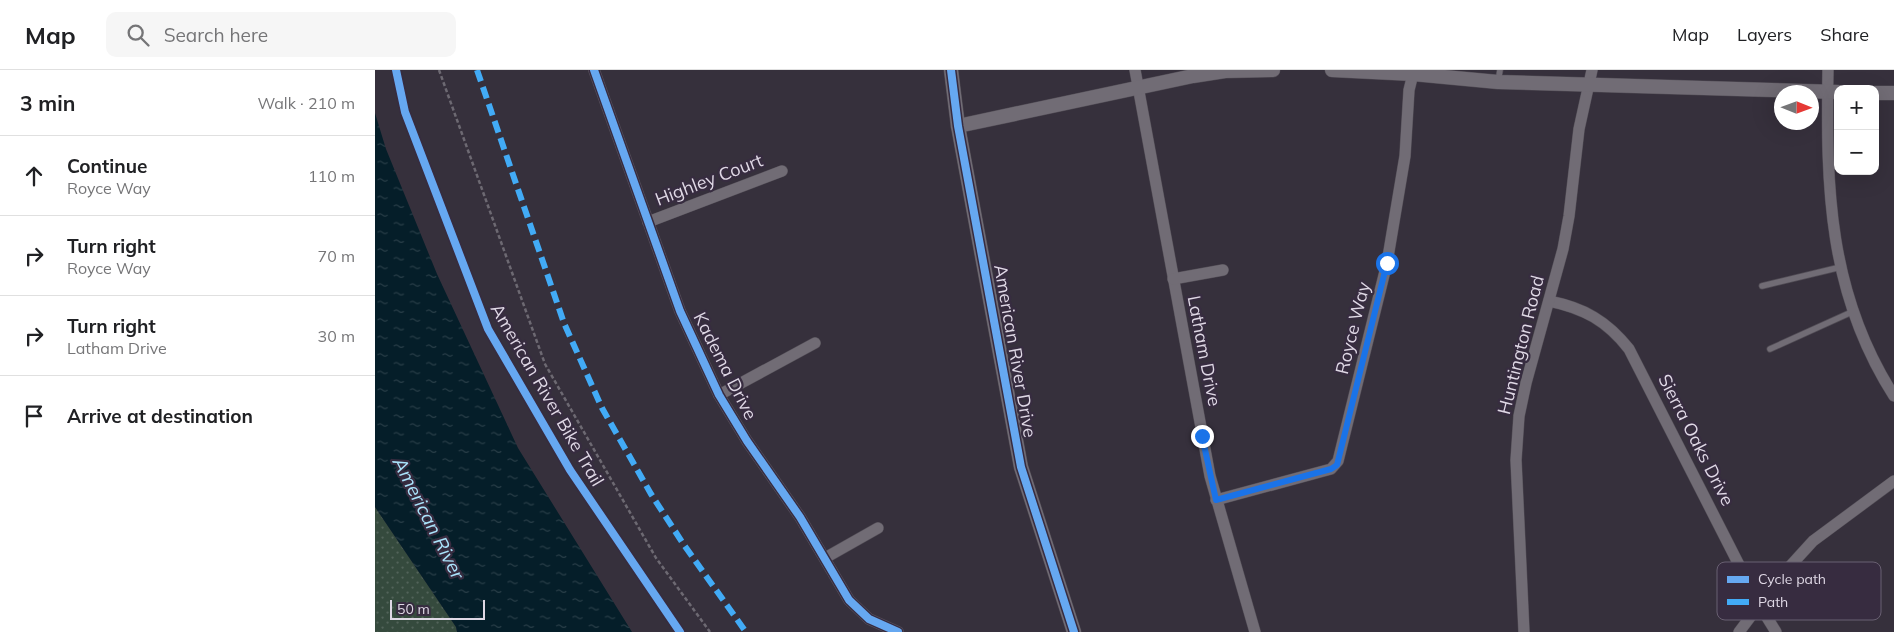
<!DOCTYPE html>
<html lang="en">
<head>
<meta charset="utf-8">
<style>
	:root { --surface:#fff; --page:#f6f6f6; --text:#202124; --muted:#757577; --line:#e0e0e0 }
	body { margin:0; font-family:Mulish,sans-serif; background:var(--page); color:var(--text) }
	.controls { position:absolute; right:15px; top:15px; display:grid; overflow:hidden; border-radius:10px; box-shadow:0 5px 20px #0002 }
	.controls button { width:45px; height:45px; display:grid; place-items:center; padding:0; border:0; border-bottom:1px solid var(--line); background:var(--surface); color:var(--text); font:25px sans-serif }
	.compass { position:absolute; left:1399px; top:15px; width:45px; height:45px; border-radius:50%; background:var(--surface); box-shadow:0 5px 20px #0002; rotate:91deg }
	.scale { position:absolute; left:15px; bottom:12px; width:95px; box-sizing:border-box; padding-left:5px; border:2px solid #dfd8e5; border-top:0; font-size:14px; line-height:18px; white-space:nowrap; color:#dfd8e5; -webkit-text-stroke:4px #372c40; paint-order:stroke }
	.stop { position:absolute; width:15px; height:15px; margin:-11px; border:4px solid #1a73e8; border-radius:50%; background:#fff }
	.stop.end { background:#1a73e8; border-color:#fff; box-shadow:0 1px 5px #0008 }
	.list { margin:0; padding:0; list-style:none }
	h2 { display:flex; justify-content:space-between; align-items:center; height:65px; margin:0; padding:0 20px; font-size:21px }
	h2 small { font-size:16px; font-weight:400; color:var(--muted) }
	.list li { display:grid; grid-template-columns:32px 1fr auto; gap:15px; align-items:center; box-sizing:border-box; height:80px; padding:0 20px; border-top:1px solid var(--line) }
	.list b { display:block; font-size:19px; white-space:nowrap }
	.list p { margin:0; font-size:16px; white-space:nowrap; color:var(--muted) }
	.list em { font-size:16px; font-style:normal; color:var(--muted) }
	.icon { flex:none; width:28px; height:28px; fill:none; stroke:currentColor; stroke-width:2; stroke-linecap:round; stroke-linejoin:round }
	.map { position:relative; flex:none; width:1519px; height:562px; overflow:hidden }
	header { display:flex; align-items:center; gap:30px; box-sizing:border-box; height:70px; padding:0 25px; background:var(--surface); border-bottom:1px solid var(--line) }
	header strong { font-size:24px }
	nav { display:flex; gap:28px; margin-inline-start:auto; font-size:18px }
	.search { width:350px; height:45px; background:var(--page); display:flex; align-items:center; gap:12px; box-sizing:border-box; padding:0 18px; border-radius:10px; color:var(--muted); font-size:19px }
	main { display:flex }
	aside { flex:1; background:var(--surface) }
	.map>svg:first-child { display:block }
	.grass { fill:url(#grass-dots) }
	.water { fill:url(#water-ripples) }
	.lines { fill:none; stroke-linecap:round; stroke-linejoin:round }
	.service-casing { stroke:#514c55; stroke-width:7 }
	.minor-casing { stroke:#514c55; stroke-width:12 }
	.tertiary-casing { stroke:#514c55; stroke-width:15 }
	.path { stroke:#6d6972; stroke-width:2.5; stroke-dasharray:4 2.5; stroke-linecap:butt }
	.service { stroke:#716c75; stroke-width:5.5 }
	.minor { stroke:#716c75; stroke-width:11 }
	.tertiary { stroke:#716c75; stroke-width:14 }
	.quiet { stroke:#42abf6; stroke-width:6; stroke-dasharray:12 6; stroke-linecap:butt }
	.cycleway-casing { stroke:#372c40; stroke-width:11 }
	.cycleway { stroke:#66a8f1; stroke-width:8 }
	.route { stroke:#1a73e8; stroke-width:6 }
	.labels { text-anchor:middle; stroke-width:4.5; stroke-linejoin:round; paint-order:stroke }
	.street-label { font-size:18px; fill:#dfd8e5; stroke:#372c40 }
	.water-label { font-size:19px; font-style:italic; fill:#aae3fb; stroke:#372c40 }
	.key { fill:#372c40; stroke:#696072; stroke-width:1 }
	.key-label { font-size:14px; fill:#dfd8e5 }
</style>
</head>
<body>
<header>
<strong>Map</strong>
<div class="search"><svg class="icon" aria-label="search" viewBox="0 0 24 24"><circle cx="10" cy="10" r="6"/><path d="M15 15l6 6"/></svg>Search here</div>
<nav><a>Map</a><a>Layers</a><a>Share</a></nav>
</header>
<main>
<aside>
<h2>3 min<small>Walk · 210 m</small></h2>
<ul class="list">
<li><svg class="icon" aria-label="ahead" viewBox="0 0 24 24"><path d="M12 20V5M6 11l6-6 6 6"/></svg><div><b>Continue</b><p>Royce Way</p></div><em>110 m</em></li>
<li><svg class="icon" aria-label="right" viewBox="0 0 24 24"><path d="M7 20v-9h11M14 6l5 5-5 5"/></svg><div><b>Turn right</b><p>Royce Way</p></div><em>70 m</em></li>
<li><svg class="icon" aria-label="right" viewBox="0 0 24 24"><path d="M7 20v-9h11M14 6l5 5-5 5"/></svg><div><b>Turn right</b><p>Latham Drive</p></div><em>30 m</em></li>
<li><svg class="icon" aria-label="arrive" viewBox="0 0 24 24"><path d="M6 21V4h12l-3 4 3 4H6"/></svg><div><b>Arrive at destination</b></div></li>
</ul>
</aside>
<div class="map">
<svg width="1519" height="562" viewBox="0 0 1519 562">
	<defs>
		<pattern id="grass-dots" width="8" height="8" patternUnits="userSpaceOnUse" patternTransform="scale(1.25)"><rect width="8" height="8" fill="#354a3d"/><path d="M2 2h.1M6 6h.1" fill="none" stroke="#526359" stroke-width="1.8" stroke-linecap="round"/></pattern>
		<pattern id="water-ripples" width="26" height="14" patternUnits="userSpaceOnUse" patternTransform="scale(1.25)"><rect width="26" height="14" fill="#051e29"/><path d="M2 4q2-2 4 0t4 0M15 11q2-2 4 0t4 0" fill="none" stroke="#293e48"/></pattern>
	</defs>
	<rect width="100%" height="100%" fill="#36303c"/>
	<polygon class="grass" points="0,437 81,557 82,562 0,562"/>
	<polygon class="water" points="0,43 11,79 62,204 143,378 257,562 82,562 81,557 0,437"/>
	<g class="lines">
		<defs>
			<g id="service">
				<polyline points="1123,12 1125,0"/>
				<polyline points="1387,216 1466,197"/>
				<polyline points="1395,279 1479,241"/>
			</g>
			<g id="minor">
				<polyline points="219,0 305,241 344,325 372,371 425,447 474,530 494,549 523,562"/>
				<polyline points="760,0 835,406 880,562"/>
				<path d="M1453,0C1451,117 1453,223 1519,326"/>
				<polyline points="273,152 407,101"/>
				<polyline points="798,209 848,200"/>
				<path d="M1174,231C1209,238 1232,251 1254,279L1385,536L1401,562"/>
				<polyline points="344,325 440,273"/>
				<polyline points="841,430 956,399 963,391 1012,193 1030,86 1034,20 1038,4"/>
				<polyline points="450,488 503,458"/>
				<polyline points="1149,562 1141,390 1144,346 1151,313 1188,179 1194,146 1204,59 1217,0"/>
				<polyline points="1364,562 1406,506 1438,471 1519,411"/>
			</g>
			<g id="tertiary">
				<polyline points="576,0 583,56 646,397 699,562"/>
				<polyline points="957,0 1038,4 1123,12 1463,22"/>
				<polyline points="1500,23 1519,23"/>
				<polyline points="583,56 818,6 850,1 898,0"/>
			</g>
		</defs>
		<use href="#service" class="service-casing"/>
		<use href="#minor" class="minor-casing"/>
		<use href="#tertiary" class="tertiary-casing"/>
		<polyline class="path" points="64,0 170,294 281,488 335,562"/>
		<use href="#service" class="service"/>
		<use href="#minor" class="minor"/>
		<use href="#tertiary" class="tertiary"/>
		<polyline class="quiet" points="102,0 189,253 227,338 276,424 309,475 371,562"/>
		<defs>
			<g id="cycleway">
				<polyline points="21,0 30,42 113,259 195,400 305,562"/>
				<polyline points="219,0 305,241 344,325 372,371 425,447 474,530 494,549 523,562"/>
				<polyline points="576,0 583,56 646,397 699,562"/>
			</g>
		</defs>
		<use href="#cycleway" class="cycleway-casing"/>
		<use href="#cycleway" class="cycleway"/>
	</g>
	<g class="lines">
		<polyline class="route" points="827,366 841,430 956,399 962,395 1012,193"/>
	</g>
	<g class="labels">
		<g class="street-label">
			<text transform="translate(334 110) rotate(-21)" y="6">Highley Court</text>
			<text transform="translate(978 258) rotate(-76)" y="6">Royce Way</text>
			<text transform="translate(1146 275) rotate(-76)" y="6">Huntington Road</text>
			<text transform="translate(640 281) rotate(80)" y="6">American River Drive</text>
			<text transform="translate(829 281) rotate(79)" y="6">Latham Drive</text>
			<text transform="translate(350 296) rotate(63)" y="6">Kadema Drive</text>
			<text transform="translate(172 325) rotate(60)" y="6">American River Bike Trail</text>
			<text transform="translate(1321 370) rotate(63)" y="6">Sierra Oaks Drive</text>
		</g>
		<g class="water-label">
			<text transform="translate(54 448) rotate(63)" y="7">American River</text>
		</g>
	</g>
	<rect x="1342" y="492" width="164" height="58" rx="8" class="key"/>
	<rect x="1352" y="506" width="22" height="7" fill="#66a8f1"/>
	<rect x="1352" y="529" width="22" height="6" fill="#42abf6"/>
	<g class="key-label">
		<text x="1383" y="514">Cycle path</text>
		<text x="1383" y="537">Path</text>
	</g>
</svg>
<div class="controls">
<button>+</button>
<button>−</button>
</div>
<svg class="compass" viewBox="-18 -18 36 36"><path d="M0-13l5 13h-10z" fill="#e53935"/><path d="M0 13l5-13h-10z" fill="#757577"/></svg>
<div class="scale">50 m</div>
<div class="stop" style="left:1012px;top:193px"></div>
<div class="stop end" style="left:827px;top:366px"></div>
</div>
</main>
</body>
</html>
